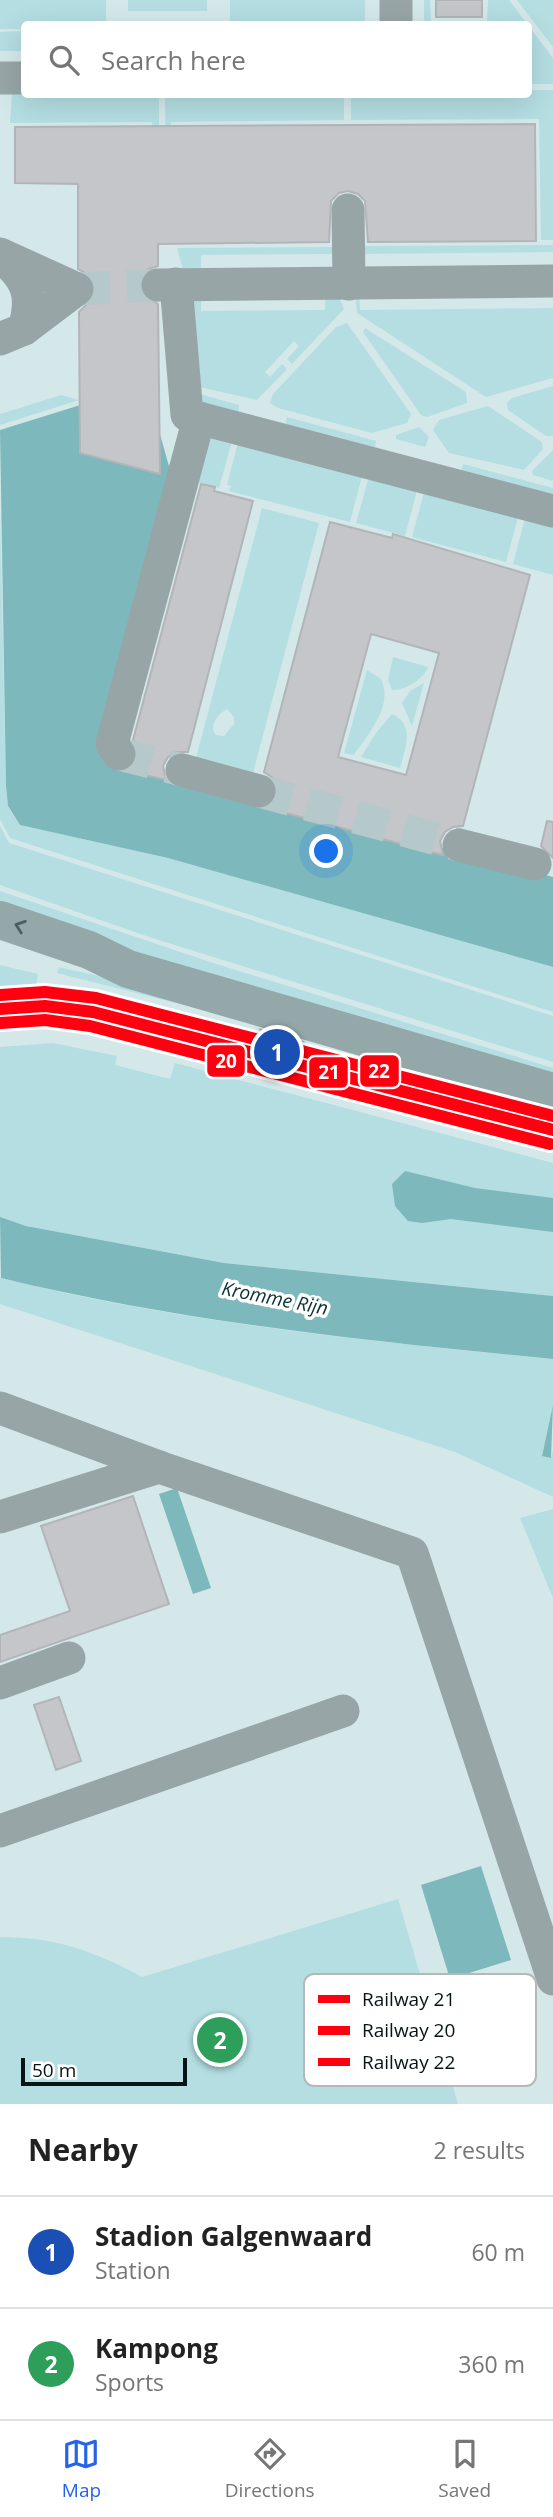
<!DOCTYPE html>
<html lang="en">
<head>
<meta charset="utf-8">
<style>
	:root { --surface:#fff; --page:#f6f6f6; --text:#222; --muted:#767676; --line:#e0e0e0; --accent:#2563eb }
	body { margin:0; font-family:"Open Sans",sans-serif; background:var(--page); color:var(--text) }
	.scale { position:absolute; left:21px; bottom:18px; width:166px; box-sizing:border-box; padding-left:7px; border:4px solid #071415; border-top:0; font-size:19px; line-height:24px; white-space:nowrap; color:#071415; -webkit-text-stroke:5px #fff; paint-order:stroke }
	.you { position:absolute; left:327px; top:852px; width:24px; height:24px; margin:-18px; border:5px solid #fff; border-radius:50%; background:#1a73e8; box-shadow:0 0 0 10px #1a73e833 }
	.badge { display:grid; place-items:center; width:46px; height:46px; border-radius:50%; background:var(--accent); color:#fff; font-size:23px; font-weight:700 }
	.pin { position:absolute; translate:-50% -50%; border:4px solid #fff; box-shadow:0 2px 7px #0006 }
	.list { margin:0; padding:0; list-style:none }
	h2 { display:flex; justify-content:space-between; align-items:center; height:91px; margin:0; padding:0 28px; font-size:30px }
	h2 small { font-size:23px; font-weight:400; color:var(--muted) }
	.list li { display:grid; grid-template-columns:46px 1fr auto; gap:21px; align-items:center; box-sizing:border-box; height:112px; padding:0 28px; border-top:2px solid var(--line) }
	.list b { display:block; font-size:26px; white-space:nowrap }
	.list p { margin:0; font-size:23px; white-space:nowrap; color:var(--muted) }
	.list em { font-size:23px; font-style:normal; color:var(--muted) }
	.icon { flex:none; width:38px; height:38px; fill:none; stroke:currentColor; stroke-width:2; stroke-linecap:round; stroke-linejoin:round }
	.map { position:relative; flex:none; width:553px; height:2104px; overflow:hidden }
	.search { position:absolute; background:var(--surface); box-shadow:0 7px 28px #0002; left:21px; right:21px; top:21px; height:77px; display:flex; align-items:center; gap:18px; box-sizing:border-box; padding:0 24px; border-radius:7px; color:var(--muted); font-size:26px }
	.sheet { height:315px; background:var(--surface) }
	nav { display:flex; justify-content:space-around; align-items:center; box-sizing:border-box; height:98px; border-top:2px solid var(--line); background:var(--surface); font-size:19px; color:var(--muted) }
	nav a { display:grid; justify-items:center; gap:4px }
	nav .on { color:var(--accent) }
	.map>svg:first-child { display:block }
	.green { fill:#b4dee2; fill-rule:evenodd }
	.water { fill:#7db8bc }
	.building { fill:#c4c6ca; stroke:#b2b5b8; stroke-width:2; fill-rule:evenodd }
	.lines { fill:none; stroke-linecap:round; stroke-linejoin:round }
	.minor-tunnel { stroke:#b5c8ca; stroke-width:33; stroke-dasharray:33 17; stroke-linecap:butt }
	.minor { stroke:#98a5a6; stroke-width:33 }
	.major { stroke:#94a7a9; stroke-width:38 }
	.rail-1-casing { stroke:#fff; stroke-width:18 }
	.rail-2-casing { stroke:#fff; stroke-width:18 }
	.rail-3-casing { stroke:#fff; stroke-width:18 }
	.rail-1 { stroke:#ff0010; stroke-width:12 }
	.rail-2 { stroke:#ff0010; stroke-width:12 }
	.rail-3 { stroke:#ff0010; stroke-width:12 }
	.oneway { stroke:#4e5e5f }
	.labels { text-anchor:middle; stroke-width:7; stroke-linejoin:round; paint-order:stroke }
	.water-label { font-size:19px; font-style:italic; fill:#0a3034; stroke:#fff }
	.key { fill:#fff; stroke:#b5b8b9; stroke-width:2 }
	.key-label { font-size:19px; fill:#071415 }
	.line-badge { stroke:#fff; stroke-width:2.5 }
	.badge-label { font-size:19px; text-anchor:middle; font-weight:bold; fill:#fff }
</style>
</head>
<body>
<div class="map">
<svg width="553" height="2104" viewBox="0 0 553 2104">
	<rect width="100%" height="100%" fill="#d4e8ea"/>
	<g class="green">
		<polygon points="0,0 106,0 106,24 24,24 24,29 0,29"/>
		<rect x="128" y="0" width="79" height="11"/>
		<rect x="230" y="0" width="135" height="24"/>
		<polygon points="424,0 430,0 431,23 487,22 488,0 509,0 553,58 553,84 529,84 528,24 424,24"/>
		<polygon points="517,0 553,0 553,47"/>
		<polygon points="24,31 24,51 0,51 0,32"/>
		<polygon points="529,90 553,90 553,240 541,240 539,119 351,120 351,95 528,94"/>
		<polygon points="12,94 159,95 159,177 152,122 10,123"/>
		<polygon points="165,95 344,95 344,120 171,122 171,178 166,177"/>
		<polygon points="553,245 553,252 359,254 359,246"/>
		<polygon points="338,247 338,254 201,255 201,273 183,270 177,248"/>
		<polygon points="326,292 337,292 344,309 292,364 287,359 299,346 294,341 265,372 270,377 282,364 287,369 257,400 195,386 186,301 201,293 201,311 325,310"/>
		<polygon points="355,292 359,292 360,310 553,308 553,378 486,397 357,313"/>
		<polygon points="347,323 411,414 407,423 372,433 278,408 270,403 273,394 336,327"/>
		<polygon points="365,328 466,392 467,403 427,417 421,415 363,332"/>
		<polygon points="553,386 553,436 546,436 508,410 507,403 512,398"/>
		<polygon points="196,393 239,405 238,418 207,409"/>
		<polygon points="61,395 79,400 0,425 0,414"/>
		<polygon points="488,406 542,442 543,449 524,470 449,453 433,430 439,420"/>
		<polygon points="287,417 376,441 373,454 284,430"/>
		<polygon points="419,427 429,437 425,447 396,439 396,435"/>
		<polygon points="234,434 219,488 189,480 200,438"/>
		<polygon points="240,435 364,469 350,522 229,491 231,486 227,485"/>
		<polygon points="553,450 553,481 533,475 532,471"/>
		<polygon points="463,464 553,488 553,501 460,476"/>
		<polygon points="371,470 419,483 405,536 356,523"/>
		<polygon points="426,485 520,510 506,562 412,537"/>
		<path d="M262,508L319,523L253,773L196,758ZM227,709L234,717V724L224,736L216,735C208,726 218,714 227,709Z"/>
		<polygon points="0,509 6,786 8,807 20,825 168,858 553,967 553,1012 10,838 0,819"/>
		<polygon points="527,511 553,518 553,575 513,564"/>
		<path d="M393,657L428,667C424,679 404,691 392,690L388,680Z"/>
		<path d="M367,670L381,679C394,706 368,734 354,755L344,753Z"/>
		<polygon points="424,683 412,726 402,703 410,691"/>
		<path d="M392,714C416,725 405,749 400,768L361,757L376,733Z"/>
		<polygon points="0,826 9,843 553,1016 553,1062 152,938 0,885"/>
		<polygon points="0,891 210,962 553,1068 553,1083 0,913"/>
		<polygon points="0,965 38,974 36,986 98,992 138,1002 129,1039 52,1024 0,1027"/>
		<polygon points="59,967 134,984 553,1104 553,1148 401,1107 404,1095 146,1030 152,1008 409,1073 411,1066 307,1036 57,973"/>
		<polygon points="53,1043 117,1056 115,1065 170,1079 175,1063 553,1163 553,1296 224,1263 26,1226 0,1217 0,1047"/>
		<path d="M0,1278C182,1323 367,1341 553,1359V1405L542,1456L551,1458L553,1450V1497L455,1452L0,1304Z"/>
		<polygon points="553,1509 553,1598 520,1518"/>
		<path d="M398,1899L458,2104H0V1937C54,1937 95,1951 142,1977Z"/>
	</g>
	<g class="water">
		<polygon points="90,402 156,420 174,484 102,758 553,877 553,967 168,858 20,825 8,806 6,786 0,430"/>
		<polygon points="405,1171 475,1188 553,1198 553,1232 451,1219 422,1223 408,1221 395,1206 392,1184"/>
		<path d="M0,1217L26,1226L224,1263L553,1296V1359C368,1341 182,1322 1,1278Z"/>
		<polygon points="553,1405 551,1458 542,1456"/>
		<polygon points="177,1488 211,1588 193,1594 159,1494"/>
		<polygon points="481,1866 511,1960 450,1979 421,1885"/>
	</g>
	<g class="building">
		<rect x="436" y="0" width="46" height="17"/>
		<polygon points="535,124 536,241 368,242 365,201 358,194 348,191 339,193 331,201 329,242 158,244 158,266 148,269 139,285 142,295 158,304 160,474 80,453 79,312 94,297 96,288 92,277 78,269 78,184 15,183 15,127"/>
		<polygon points="201,484 215,487 214,491 253,501 188,752 176,752 168,757 163,766 166,780 128,771 137,761 138,752 133,740"/>
		<path d="M330,522L392,538L393,534L530,575L463,826L453,827L445,832L440,841L443,855L267,808L277,797L278,787L273,778L264,772ZM371,634L439,653L406,775L338,757Z"/>
		<polygon points="547,821 553,822 553,858 541,846"/>
		<polygon points="261,1030 303,1042 287,1054 300,1080 244,1066 276,1052"/>
		<polygon points="133,1496 169,1604 0,1662 0,1635 70,1611 41,1526"/>
		<polygon points="59,1697 81,1761 56,1770 34,1705"/>
	</g>
	<g class="lines">
		<g class="minor-tunnel">
			<polyline points="77,289 158,285"/>
			<polyline points="119,754 182,770"/>
			<polyline points="259,791 459,845"/>
		</g>
		<g class="minor">
			<polyline points="396,0 396,24"/>
			<polyline points="0,78 24,78"/>
			<polyline points="348,210 349,284"/>
			<polyline points="0,254 77,289 24,329"/>
			<polyline points="176,284 187,415 553,511"/>
			<polyline points="158,285 553,281"/>
			<path d="M0,339L24,329C34,295 28,280 1,256"/>
			<polyline points="119,754 112,744 199,418"/>
			<polyline points="182,770 259,791"/>
			<polyline points="459,845 535,864"/>
			<polyline points="0,1408 159,1467 412,1553 553,1979"/>
			<polyline points="0,1517 159,1467"/>
			<polyline points="0,1683 69,1658"/>
			<polyline points="0,1831 343,1711"/>
		</g>
		<polyline class="major" points="0,920 89,950 128,969 553,1092"/>
		<defs>
			<polyline id="rail-1" points="0,1009 45,1006 93,1012 553,1130"/>
			<polyline id="rail-2" points="1,1023 45,1020 90,1026 550,1144"/>
			<polyline id="rail-3" points="0,995 45,992 96,998 553,1116"/>
		</defs>
		<use href="#rail-1" class="rail-1-casing"/>
		<use href="#rail-2" class="rail-2-casing"/>
		<use href="#rail-3" class="rail-3-casing"/>
		<use href="#rail-1" class="rail-1"/>
		<use href="#rail-2" class="rail-2"/>
		<use href="#rail-3" class="rail-3"/>
	</g>
	<defs><path id="oneway-chevron" d="M-2-3.5L2.5 0L-2 3.5" fill="none" stroke-width="1.6" stroke-linecap="round" stroke-linejoin="round" transform="scale(1.75)"/></defs>
	<use class="oneway" href="#oneway-chevron" transform="translate(20 926) rotate(-161)"/>
	<g class="labels">
		<g class="water-label">
			<text transform="translate(275 1298) rotate(11)" y="7">Kromme Rijn</text>
		</g>
	</g>
	<rect x="304" y="1974" width="232" height="112" rx="10" class="key"/>
	<rect x="318" y="1995" width="32" height="8" fill="#ff0010"/>
	<rect x="318" y="2026" width="32" height="9" fill="#ff0010"/>
	<rect x="318" y="2058" width="32" height="8" fill="#ff0010"/>
	<g class="key-label">
		<text x="362" y="2006">Railway 21</text>
		<text x="362" y="2037">Railway 20</text>
		<text x="362" y="2069">Railway 22</text>
	</g>
	<g class="line-badge">
		<rect x="206" y="1044" width="40" height="34" rx="7" fill="#ff0010"/>
		<rect x="359" y="1054" width="41" height="34" rx="7" fill="#ff0010"/>
		<rect x="308" y="1056" width="41" height="33" rx="7" fill="#ff0010"/>
	</g>
	<g class="badge-label">
		<text x="226" y="1068">20</text>
		<text x="379" y="1078">22</text>
		<text x="329" y="1079">21</text>
	</g>
</svg>
<div class="scale">50 m</div>
<div class="you"></div>
<div class="pin badge" style="left:277px;top:1052px;background:#1a4fb4">1</div>
<div class="pin badge" style="left:220px;top:2040px;background:#2e9e5b">2</div>
<div class="search"><svg class="icon" aria-label="search" viewBox="0 0 24 24"><circle cx="10" cy="10" r="6"/><path d="M15 15l6 6"/></svg>Search here</div>
</div>
<section class="sheet">
<h2>Nearby<small>2 results</small></h2>
<ul class="list">
<li><span class="badge" style="background:#1a4fb4">1</span><div><b>Stadion Galgenwaard</b><p>Station</p></div><em>60 m</em></li>
<li><span class="badge" style="background:#2e9e5b">2</span><div><b>Kampong</b><p>Sports</p></div><em>360 m</em></li>
</ul>
</section>
<nav>
<a class="on"><svg class="icon" aria-label="map" viewBox="0 0 24 24"><path d="M3 6l6-2 6 2 6-2v14l-6 2-6-2-6 2zM9 4v14M15 6v14"/></svg>Map</a>
<a><svg class="icon" aria-label="directions" viewBox="0 0 24 24"><path d="M12 3l9 9-9 9-9-9zM9 14v-3h6M13 9l2 2-2 2"/></svg>Directions</a>
<a><svg class="icon" aria-label="saved" viewBox="0 0 24 24"><path d="M7 4h10v16l-5-4-5 4z"/></svg>Saved</a>
</nav>
</body>
</html>
